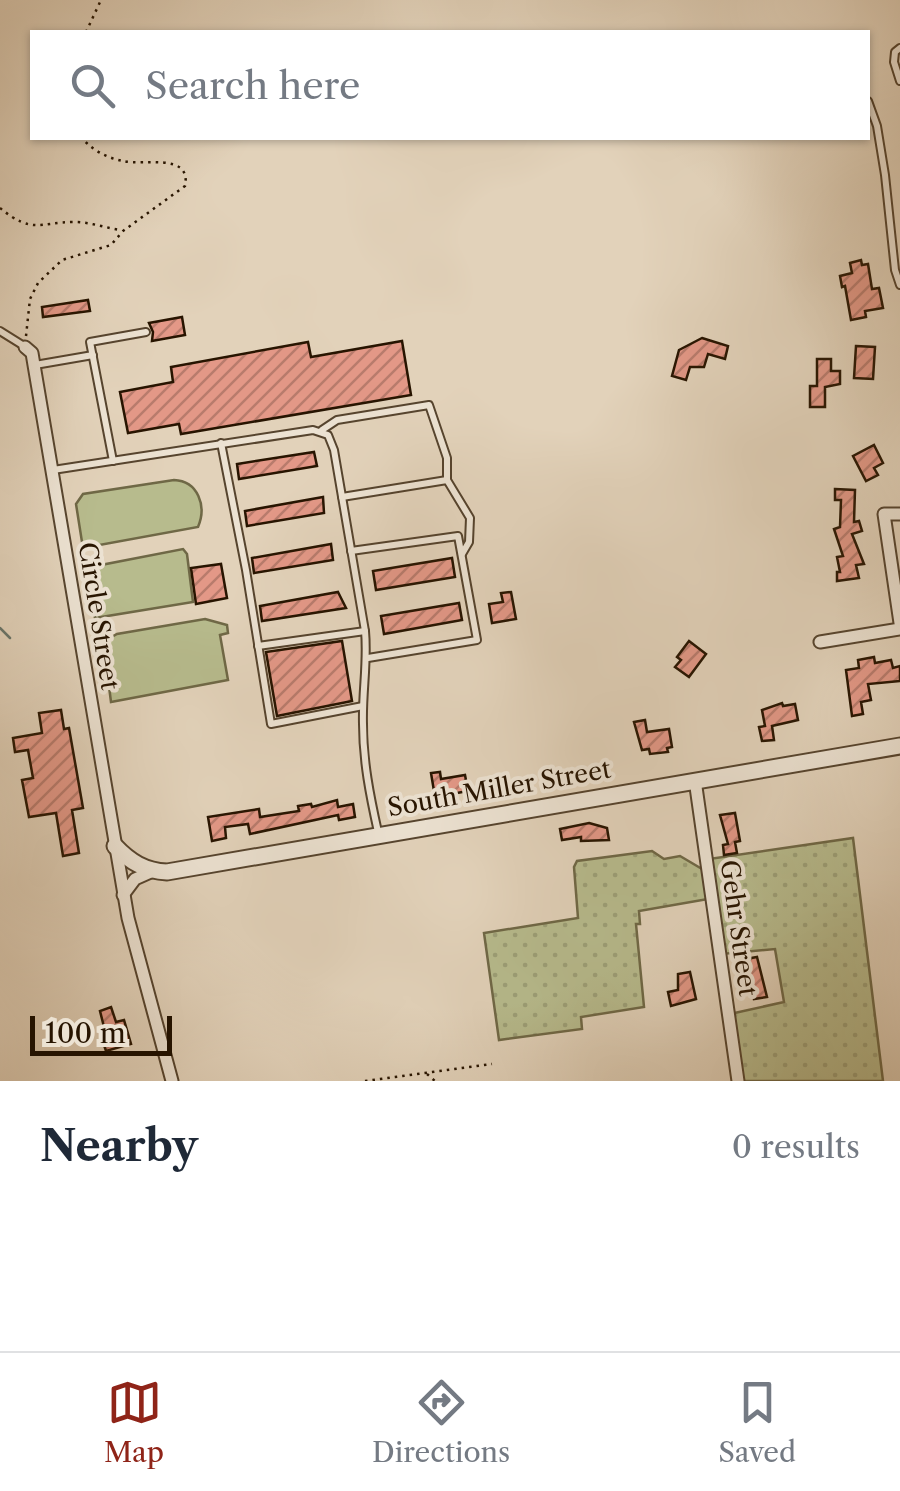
<!DOCTYPE html>
<html lang="en">
<head>
<meta charset="utf-8">
<style>
	:root { --surface:#fff; --page:#f6f6f7; --text:#1f2937; --muted:#747a83; --line:#e0e1e3; --accent:#8f2418 }
	body { margin:0; font-family:"Libre Caslon Text",serif; background:var(--page); color:var(--text) }
	.scale { position:absolute; left:30px; bottom:25px; width:142px; box-sizing:border-box; padding-left:10px; border:5px solid #271400; border-top:0; font-size:28px; line-height:35px; white-space:nowrap; color:#271400; -webkit-text-stroke:8px #ece2d2; paint-order:stroke }
	.list { margin:0; padding:0; list-style:none }
	h2 { display:flex; justify-content:space-between; align-items:center; height:130px; margin:0; padding:0 40px; font-size:42px }
	h2 small { font-size:32px; font-weight:400; color:var(--muted) }
	.icon { flex:none; width:55px; height:55px; fill:none; stroke:currentColor; stroke-width:2; stroke-linecap:round; stroke-linejoin:round }
	.map { position:relative; flex:none; width:900px; height:1081px; overflow:hidden }
	.search { position:absolute; background:var(--surface); box-shadow:0 2px 8px #0004; left:30px; right:30px; top:30px; height:110px; display:flex; align-items:center; gap:25px; box-sizing:border-box; padding:0 35px; border-radius:0px; color:var(--muted); font-size:38px }
	.sheet { height:270px; background:var(--surface) }
	nav { display:flex; justify-content:space-around; align-items:center; box-sizing:border-box; height:140px; border-top:2px solid var(--line); background:var(--surface); font-size:28px; color:var(--muted) }
	nav a { display:grid; justify-items:center; gap:5px }
	nav .on { color:var(--accent) }
	.map>svg:first-child { display:block }
	.grass { fill:url(#grass-dots); stroke:#6f6846; stroke-width:2.5 }
	.green { fill:#b7bb8d; stroke:#6f6846; stroke-width:2.5 }
	.lines { fill:none; stroke-linecap:round; stroke-linejoin:round }
	.stream { stroke:#69766b; stroke-width:2.5 }
	.building { fill:url(#building-hatch); stroke:#271400; stroke-width:2.5 }
	.service-casing { stroke:#56442e; stroke-width:10 }
	.minor-casing { stroke:#56442e; stroke-width:15 }
	.tertiary-casing { stroke:#56442e; stroke-width:19 }
	.path { stroke:#271400; stroke-width:2.5; stroke-dasharray:2.5 5; stroke-linecap:butt }
	.service { stroke:#ece2d2; stroke-width:6 }
	.minor { stroke:#ece2d2; stroke-width:11 }
	.tertiary { stroke:#ece2d2; stroke-width:15 }
	.labels { text-anchor:middle; stroke-width:8; stroke-linejoin:round; paint-order:stroke }
	.street-label { font-size:25px; fill:#271400; stroke:#ece2d2 }
</style>
</head>
<body>
<div class="map">
<svg width="900" height="1081" viewBox="0 0 900 1081">
	<defs>
		<pattern id="grass-dots" width="8" height="8" patternUnits="userSpaceOnUse" patternTransform="scale(2.5)"><rect width="8" height="8" fill="#b7bb8d"/><path d="M2 2h.1M6 6h.1" fill="none" stroke="#9da078" stroke-width="1.8" stroke-linecap="round"/></pattern>
		<pattern id="building-hatch" width="6" height="6" patternUnits="userSpaceOnUse" patternTransform="scale(2.5)"><rect width="6" height="6" fill="#e39887"/><path d="M-1 1l2-2M0 6l6-6M5 7l2-2" fill="none" stroke="#b87b6c"/></pattern>
	</defs>
	<rect width="100%" height="100%" fill="#e2d2ba"/>
	<filter id="stains"><feTurbulence type="fractalNoise" baseFrequency=".002" numOctaves="4"/><feColorMatrix values="0 0 0 0 .2 0 0 0 0 .09 0 0 0 0 .02 0 0 0 .5 -.17"/></filter>
	<radialGradient id="worn" r=".72"><stop offset=".6" stop-color="#630" stop-opacity="0"/><stop offset="1" stop-color="#630" stop-opacity=".3"/></radialGradient>
	<g class="grass">
		<polygon points="853,838 883,1081 740,1081 730,1014 784,1002 775,949 722,954 709,859"/>
		<polygon points="652,851 664,859 680,856 702,869 708,899 639,911 640,924 636,924 644,1007 581,1017 582,1029 499,1040 484,933 578,918 574,867 577,861"/>
	</g>
	<g class="green">
		<path d="M174,480C198,481 207,506 198,527L94,546L82,542L76,504L83,494Z"/>
		<path d="M183,549L187,554L193,602L95,618C91,600 84,581 96,566Z"/>
		<polygon points="205,619 227,625 228,633 220,635 228,680 111,702 105,655 110,638 117,634"/>
	</g>
	<g class="lines">
		<polyline class="stream" points="0,628 10,638"/>
	</g>
	<g class="building">
		<polygon points="861,260 862,265 868,264 872,289 879,288 883,308 865,311 866,317 851,320 845,286 842,287 840,276 852,273 850,263"/>
		<polygon points="88,300 90,311 43,317 42,307"/>
		<polygon points="182,317 185,335 152,341 153,332 149,323"/>
		<polygon points="702,338 728,346 725,359 708,354 704,367 690,367 686,380 672,376 679,350"/>
		<polygon points="402,341 411,395 181,434 179,424 128,433 120,392 173,382 171,367 308,342 311,357"/>
		<polygon points="856,346 875,347 873,379 854,378"/>
		<polygon points="817,359 831,359 831,371 840,371 840,384 825,387 825,407 810,407 810,386 817,386"/>
		<polygon points="874,445 883,463 874,468 878,475 866,481 853,456"/>
		<polygon points="314,452 317,466 239,479 237,464"/>
		<polygon points="835,489 855,490 854,522 859,521 862,531 852,534 864,564 856,565 859,578 837,581 837,572 840,572 837,557 843,556 834,529 840,527 841,500 835,500"/>
		<polygon points="323,497 324,513 247,526 245,511"/>
		<polygon points="331,544 333,560 254,573 252,558"/>
		<polygon points="452,558 455,577 376,590 373,571"/>
		<polygon points="221,564 227,598 196,604 191,568"/>
		<polygon points="338,592 346,608 262,621 260,606"/>
		<polygon points="511,592 516,619 492,623 489,604 503,602 501,593"/>
		<polygon points="459,603 462,620 384,634 381,616"/>
		<polygon points="342,641 352,701 277,716 266,652"/>
		<polygon points="689,641 706,654 689,677 675,667 681,660 677,657"/>
		<polygon points="874,657 875,663 891,660 893,668 900,666 900,681 868,684 871,700 861,702 863,714 852,716 846,670 859,668 858,660"/>
		<polygon points="782,703 783,706 795,704 798,720 772,726 774,740 762,741 759,727 765,726 762,710"/>
		<polygon points="61,710 64,729 69,728 83,808 72,810 79,853 63,856 56,813 29,817 22,780 33,778 28,750 15,752 13,738 42,733 39,713"/>
		<polygon points="645,720 647,732 669,729 672,747 667,748 668,752 650,754 649,749 642,750 634,722"/>
		<polygon points="440,772 441,779 465,775 468,791 435,797 431,773"/>
		<polygon points="337,800 338,807 353,804 355,817 339,820 338,815 250,834 248,824 225,827 226,838 212,841 208,817 259,809 260,817 299,811 298,806 311,804 312,807"/>
		<polygon points="735,813 740,841 735,842 737,853 724,855 723,845 728,844 720,815"/>
		<polygon points="589,823 607,828 609,840 581,841 581,837 562,840 560,829"/>
		<polygon points="757,957 767,997 754,999 752,986 744,987 740,960"/>
		<polygon points="690,972 696,999 671,1006 668,992 678,990 678,974"/>
		<polygon points="111,1007 116,1022 124,1020 131,1044 106,1051 101,1036 106,1035 100,1011"/>
	</g>
	<g class="lines">
		<defs>
			<g id="service">
				<polyline points="900,48 895,52 894,62 900,81"/>
				<polyline points="868,101 877,126 885,175 895,270 900,285"/>
				<polyline points="0,331 24,346"/>
				<polyline points="35,365 93,355"/>
				<polyline points="322,430 337,420 429,405 447,458 447,480 470,518 469,542 462,554"/>
				<polyline points="221,443 246,570 271,724 363,706"/>
				<polyline points="113,461 90,342 146,332"/>
				<path d="M53,470L313,430L328,435L334,450L365,631C368,662 362,692 363,724C363,761 370,796 378,832"/>
				<polyline points="342,497 447,480"/>
				<polyline points="351,551 458,536 477,640 368,658"/>
				<polyline points="258,646 365,631"/>
			</g>
			<g id="minor">
				<polyline points="25,347 32,353 34,365 128,918 172,1081"/>
				<polyline points="900,514 884,514 900,623"/>
				<polyline points="820,642 900,629"/>
				<polyline points="695,780 738,1081"/>
				<polyline points="123,895 135,879 153,871"/>
			</g>
			<path id="tertiary" d="M115,846C130,862 145,871 167,872L900,746"/>
		</defs>
		<use href="#service" class="service-casing"/>
		<use href="#minor" class="minor-casing"/>
		<use href="#tertiary" class="tertiary-casing"/>
		<g class="path">
			<polyline points="86,32 101,0"/>
			<path d="M0,208C33,235 39,222 74,222C90,222 106,228 121,230"/>
			<path d="M26,336L30,299L38,283L62,260L111,245L123,231L185,186C192,152 142,166 123,161C107,158 92,150 82,138"/>
			<polyline points="427,1074 435,1081"/>
			<polyline points="365,1081 492,1064"/>
		</g>
		<use href="#service" class="service"/>
		<use href="#minor" class="minor"/>
		<use href="#tertiary" class="tertiary"/>
	</g>
	<g class="labels">
		<g class="street-label">
			<text transform="translate(99 616) rotate(81)" y="9">Circle Street</text>
			<text transform="translate(499 788) rotate(-10)" y="9">South Miller Street</text>
			<text transform="translate(739 928) rotate(82)" y="9">Gehr Street</text>
		</g>
	</g>
	<rect width="100%" height="100%" filter="url(#stains)"/>
	<rect width="100%" height="100%" fill="url(#worn)"/>
</svg>
<div class="scale">100 m</div>
<div class="search"><svg class="icon" aria-label="search" viewBox="0 0 24 24"><circle cx="10" cy="10" r="6"/><path d="M15 15l6 6"/></svg>Search here</div>
</div>
<section class="sheet">
<h2>Nearby<small>0 results</small></h2>
<ul class="list">
</ul>
</section>
<nav>
<a class="on"><svg class="icon" aria-label="map" viewBox="0 0 24 24"><path d="M3 6l6-2 6 2 6-2v14l-6 2-6-2-6 2zM9 4v14M15 6v14"/></svg>Map</a>
<a><svg class="icon" aria-label="directions" viewBox="0 0 24 24"><path d="M12 3l9 9-9 9-9-9zM9 14v-3h6M13 9l2 2-2 2"/></svg>Directions</a>
<a><svg class="icon" aria-label="saved" viewBox="0 0 24 24"><path d="M7 4h10v16l-5-4-5 4z"/></svg>Saved</a>
</nav>
</body>
</html>
